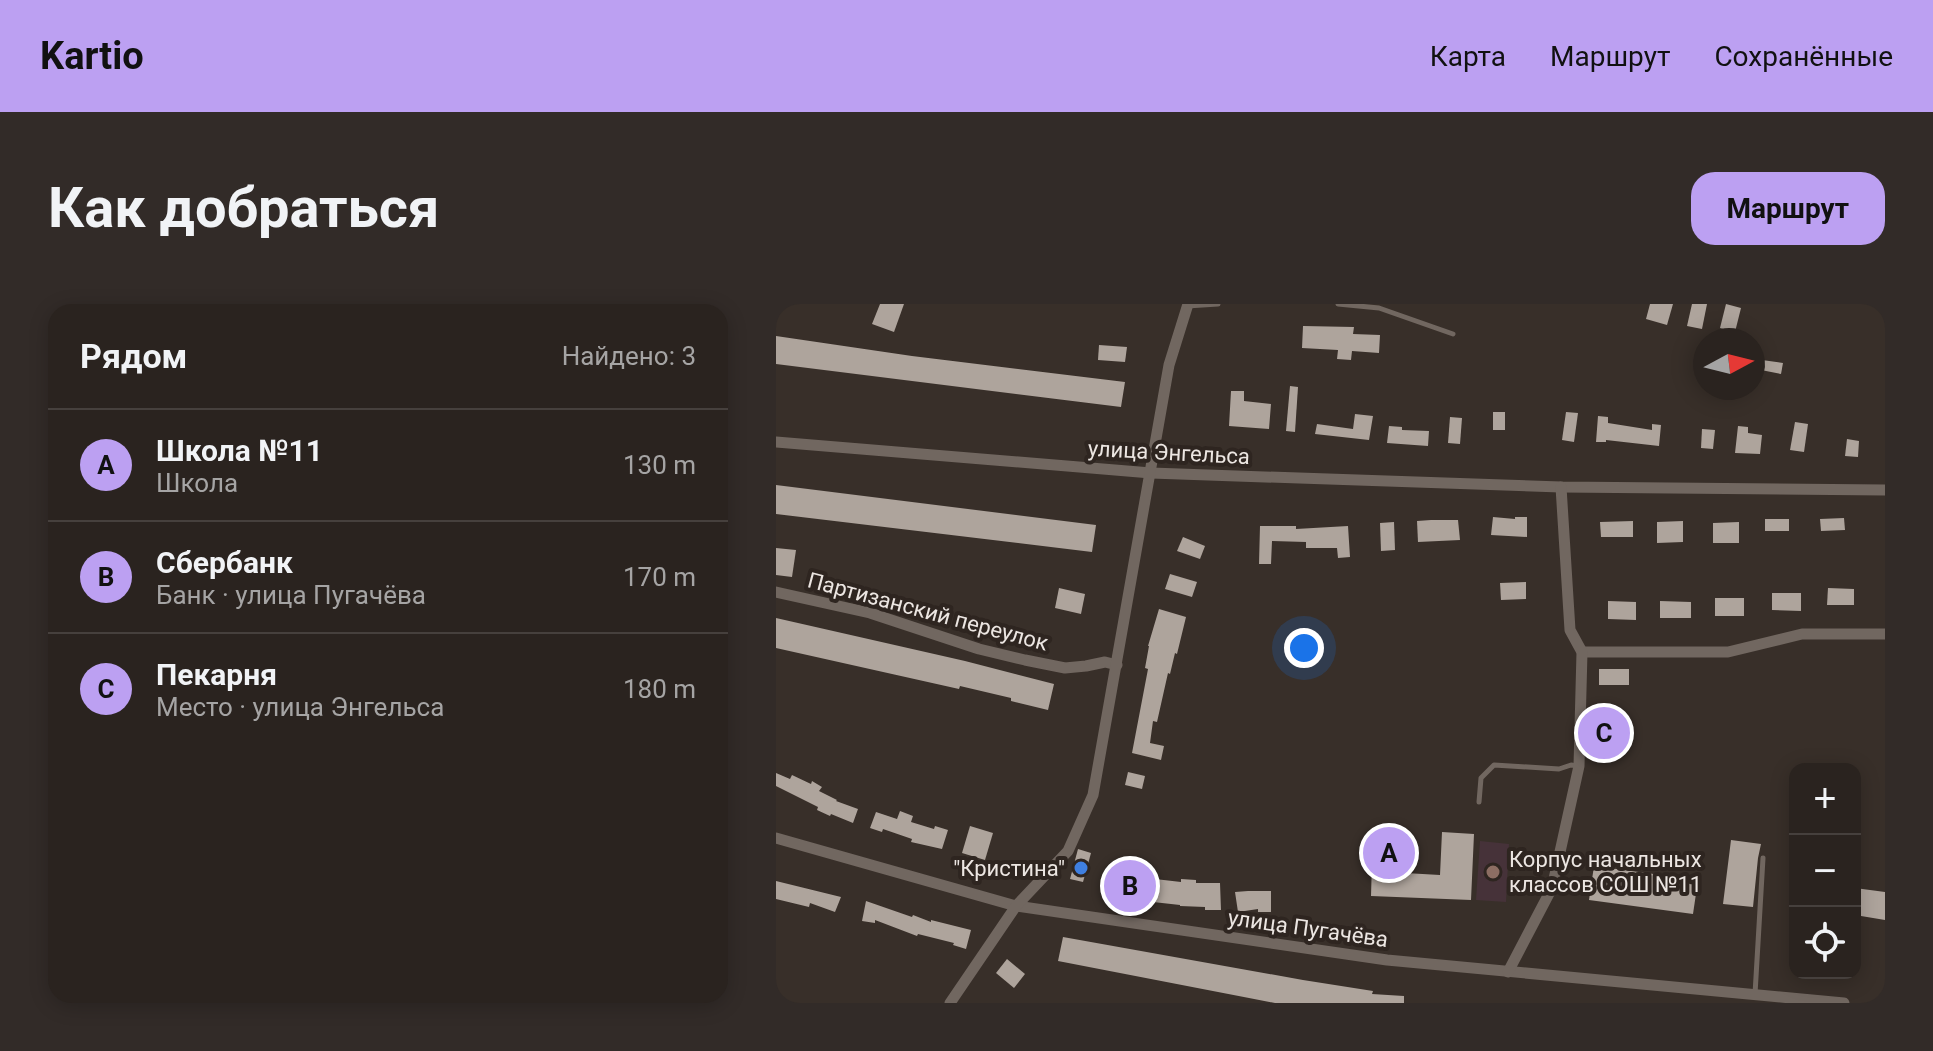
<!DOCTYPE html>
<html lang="ru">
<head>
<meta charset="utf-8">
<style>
	:root { --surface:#2a231f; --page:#322b28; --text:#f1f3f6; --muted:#a5a4a4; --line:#46403d; --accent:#bca0f2 }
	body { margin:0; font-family:Roboto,sans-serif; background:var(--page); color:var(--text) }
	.controls { position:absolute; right:24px; bottom:24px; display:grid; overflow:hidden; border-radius:16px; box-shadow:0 4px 20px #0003 }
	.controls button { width:72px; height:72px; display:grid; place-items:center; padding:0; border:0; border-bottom:2px solid var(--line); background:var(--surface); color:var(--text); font:40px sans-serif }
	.compass { position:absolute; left:917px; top:24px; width:72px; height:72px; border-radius:50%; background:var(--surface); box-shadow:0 4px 20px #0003; rotate:83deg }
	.you { position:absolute; left:528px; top:344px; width:28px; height:28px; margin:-20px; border:6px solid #fff; border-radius:50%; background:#1a73e8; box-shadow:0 0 0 12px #1a73e833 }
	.badge { display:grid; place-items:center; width:52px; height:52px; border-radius:50%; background:var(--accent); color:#111; font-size:26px; font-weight:700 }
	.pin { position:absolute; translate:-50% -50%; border:4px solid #fff; box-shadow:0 2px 8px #0006 }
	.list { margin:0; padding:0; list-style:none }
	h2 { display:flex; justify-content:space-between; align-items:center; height:104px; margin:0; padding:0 32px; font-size:34px }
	h2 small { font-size:26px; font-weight:400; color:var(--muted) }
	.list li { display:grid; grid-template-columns:52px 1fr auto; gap:24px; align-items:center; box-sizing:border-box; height:112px; padding:0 32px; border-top:2px solid var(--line) }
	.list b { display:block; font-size:30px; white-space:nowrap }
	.list p { margin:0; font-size:26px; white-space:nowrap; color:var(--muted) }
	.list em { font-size:26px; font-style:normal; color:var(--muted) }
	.icon { flex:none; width:44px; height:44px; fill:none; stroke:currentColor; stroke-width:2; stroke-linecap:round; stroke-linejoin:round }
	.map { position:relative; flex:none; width:1109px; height:699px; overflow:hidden; border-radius:24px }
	header { display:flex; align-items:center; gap:48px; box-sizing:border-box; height:112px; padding:0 40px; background:var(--accent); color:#111 }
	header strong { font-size:38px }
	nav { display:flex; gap:44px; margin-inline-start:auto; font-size:28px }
	.intro { display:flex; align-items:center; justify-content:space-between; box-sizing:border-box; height:192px; padding:0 48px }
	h1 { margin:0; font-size:56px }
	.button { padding:20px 36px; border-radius:24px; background:var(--accent); color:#111; font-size:28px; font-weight:700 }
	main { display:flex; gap:48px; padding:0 48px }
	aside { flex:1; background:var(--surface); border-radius:24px; box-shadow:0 4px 20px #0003 }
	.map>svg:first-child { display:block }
	.education { fill:#463239 }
	.building { fill:#aea49c }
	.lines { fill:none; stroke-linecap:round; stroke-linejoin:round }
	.service { stroke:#716760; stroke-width:5 }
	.minor { stroke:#716760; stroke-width:11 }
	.shop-dot { fill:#3f7fe0; stroke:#2e2520; stroke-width:3 }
	.education-dot { fill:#8d6e63; stroke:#2e2520; stroke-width:3 }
	.labels { text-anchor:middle; stroke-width:8; stroke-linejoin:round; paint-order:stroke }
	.street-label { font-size:22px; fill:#ece6e2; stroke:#2e2520 }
	.poi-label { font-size:22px; fill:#ece6e2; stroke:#2e2520; text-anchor:start }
</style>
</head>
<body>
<header>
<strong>Kartio</strong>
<nav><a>Карта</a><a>Маршрут</a><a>Сохранённые</a></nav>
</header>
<div class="intro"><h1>Как добраться</h1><a class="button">Маршрут</a></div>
<main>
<aside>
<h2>Рядом<small>Найдено: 3</small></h2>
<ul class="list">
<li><span class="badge">A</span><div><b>Школа №11</b><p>Школа</p></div><em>130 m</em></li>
<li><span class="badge">B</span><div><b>Сбербанк</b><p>Банк · улица Пугачёва</p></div><em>170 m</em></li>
<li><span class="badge">C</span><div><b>Пекарня</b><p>Место · улица Энгельса</p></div><em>180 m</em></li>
</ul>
</aside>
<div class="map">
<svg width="1109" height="699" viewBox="0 0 1109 699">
	<rect width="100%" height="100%" fill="#382f29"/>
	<polygon class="education" points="704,537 733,540 730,598 700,596"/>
	<g class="building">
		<polygon points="104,0 128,0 118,28 96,20"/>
		<polygon points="874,0 897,0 891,21 870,15"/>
		<polygon points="916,0 931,0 926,25 911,22"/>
		<polygon points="950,0 965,4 959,28 944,24"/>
		<polygon points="527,22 578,23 577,30 604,31 603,49 576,47 575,56 561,55 562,46 526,44"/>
		<polygon points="0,32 136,52 349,78 345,103 0,60"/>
		<polygon points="323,41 351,43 349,58 322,56"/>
		<polygon points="986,56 1007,59 1005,70 985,66"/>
		<polygon points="514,82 522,83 519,128 510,127"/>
		<polygon points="455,87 468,87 468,97 495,100 493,125 453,122"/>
		<rect x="717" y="108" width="12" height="18"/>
		<polygon points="790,108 802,109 798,138 786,136"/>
		<polygon points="579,110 597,112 593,136 539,130 541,120 577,125"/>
		<polygon points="822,112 832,113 832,119 876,126 876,120 885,121 883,142 830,136 830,138 820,138"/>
		<polygon points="674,113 686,114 684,140 672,139"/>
		<polygon points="1019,118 1032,120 1028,148 1014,146"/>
		<polygon points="613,122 626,123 626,126 653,127 652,142 611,139"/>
		<polygon points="962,122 972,123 972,129 986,131 984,150 959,149"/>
		<polygon points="926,125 939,126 937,145 925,144"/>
		<polygon points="1071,135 1083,137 1082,153 1069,152"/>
		<polygon points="0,181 320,221 316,248 0,210"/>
		<polygon points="717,213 739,215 739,213 751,213 751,233 715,231"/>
		<polygon points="1068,214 1069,226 1045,227 1044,215"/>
		<rect x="989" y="215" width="24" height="12"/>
		<polygon points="655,216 682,216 684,236 642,238 641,217"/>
		<polygon points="857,217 857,233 825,233 824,218"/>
		<polygon points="907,217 907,238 881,239 881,218"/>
		<polygon points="618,218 619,246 605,247 604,219"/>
		<polygon points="963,218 963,239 937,239 937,219"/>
		<polygon points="484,222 520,222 520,225 572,222 574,253 562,254 561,244 530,244 530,238 496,237 495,260 483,260"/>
		<polygon points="407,233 429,242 424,255 401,247"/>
		<polygon points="0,244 20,246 16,273 0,271"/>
		<polygon points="394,270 421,278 416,293 389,285"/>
		<polygon points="750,278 750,295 725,296 724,279"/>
		<polygon points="283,284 309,290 305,310 279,304"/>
		<polygon points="1052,284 1078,285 1078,301 1051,301"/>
		<polygon points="996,289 1025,289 1025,307 996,306"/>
		<rect x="939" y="294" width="29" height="18"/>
		<polygon points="832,297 860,298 860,316 832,315"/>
		<polygon points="884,297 915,298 915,314 884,314"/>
		<polygon points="383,305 410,313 401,350 399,349 394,370 392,369 381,418 377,417 374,439 388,442 385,456 356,449 372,365 369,364 373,342 372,342"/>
		<polygon points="0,314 189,357 278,380 272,406 235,397 235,394 184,382 183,385 0,344"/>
		<rect x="823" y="365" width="30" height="16"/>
		<polygon points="817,418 839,419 839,439 817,438"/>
		<polygon points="352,468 369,472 366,485 349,481"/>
		<polygon points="0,469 14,475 16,471 35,480 36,477 46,483 43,487 61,496 60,497 82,505 77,519 55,510 54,512 41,506 42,503 0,482"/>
		<polygon points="124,507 137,512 135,518 158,525 159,522 172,526 166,545 135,538 136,535 107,525 106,528 94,524 100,508 121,515"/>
		<polygon points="194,522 217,529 209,556 186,549"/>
		<polygon points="597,524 630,525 629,569 664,571 666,528 698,530 695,596 595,592"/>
		<polygon points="955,536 985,540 982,554 977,603 947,600"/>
		<polygon points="302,545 315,549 307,578 294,575"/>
		<polygon points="818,562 922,576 917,610 813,596"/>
		<polygon points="379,575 405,578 405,575 420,576 420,579 444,579 445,606 429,606 429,603 404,602 404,601 377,598"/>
		<polygon points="0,577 65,593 59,608 34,599 33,603 0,595"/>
		<polygon points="1079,584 1109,588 1109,616 1079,611"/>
		<polygon points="472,587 495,587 495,608 482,608 482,605 462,608 459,588"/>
		<polygon points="90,597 136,613 137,611 155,618 155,616 195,626 190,645 177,641 178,639 142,630 141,632 99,616 99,619 86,617"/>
		<polygon points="287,633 527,676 597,687 596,690 628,692 628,699 499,699 473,694 282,657"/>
		<polygon points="231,655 249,670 238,684 220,669"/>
	</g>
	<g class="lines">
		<g class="service">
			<polyline points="562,0 603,4 677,30"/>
			<polyline points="411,2 442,0"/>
			<polyline points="703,498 705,474 718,461 783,465 795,461 802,462"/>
			<polyline points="979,690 987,554"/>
		</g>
		<g class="minor">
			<polyline points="0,138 375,169 785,183 1109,186"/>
			<polyline points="0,288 94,309 203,345 249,356 289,364 310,362 329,358 341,361"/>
			<polyline points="806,348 952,348 1026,330 1109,330"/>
			<polyline points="0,534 240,602 611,656 1068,699"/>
			<polyline points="732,668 776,584 803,462 806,348 794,326 785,183"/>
			<polyline points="174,699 240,602 292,547 317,491 393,61 412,0"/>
		</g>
	</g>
	<circle class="shop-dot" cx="305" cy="564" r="8"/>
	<circle class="education-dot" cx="717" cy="568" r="8"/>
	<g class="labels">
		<g class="street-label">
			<text transform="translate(393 148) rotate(3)" y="8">улица Энгельса</text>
			<text transform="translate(152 307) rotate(15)" y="8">Партизанский переулок</text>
			<text transform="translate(532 624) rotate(8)" y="8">улица Пугачёва</text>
		</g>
		<g class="poi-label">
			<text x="733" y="563">Корпус начальных<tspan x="733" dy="25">классов СОШ №11</tspan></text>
			<text x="289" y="572" text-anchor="end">"Кристина"</text>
		</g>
	</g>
</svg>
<div class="controls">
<button>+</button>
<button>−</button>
<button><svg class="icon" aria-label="locate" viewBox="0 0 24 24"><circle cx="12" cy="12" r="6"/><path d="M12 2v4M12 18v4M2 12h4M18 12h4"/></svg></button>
</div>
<svg class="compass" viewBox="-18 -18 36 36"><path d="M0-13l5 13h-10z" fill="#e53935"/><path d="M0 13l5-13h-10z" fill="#a5a4a4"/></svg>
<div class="you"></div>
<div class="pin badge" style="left:613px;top:549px">A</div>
<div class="pin badge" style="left:354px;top:582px">B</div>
<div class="pin badge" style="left:828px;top:429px">C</div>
</div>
</main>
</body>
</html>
